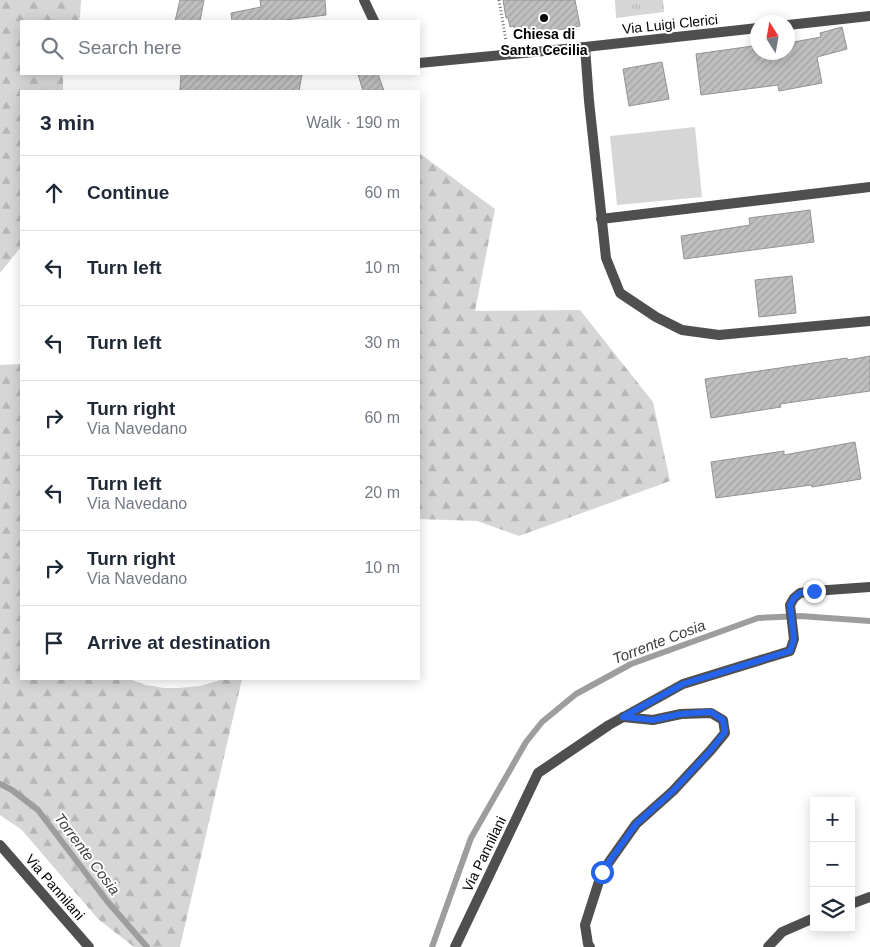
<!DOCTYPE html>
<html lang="en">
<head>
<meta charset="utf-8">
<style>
	:root { --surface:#fff; --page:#f2f2f3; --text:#1f2937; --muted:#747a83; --line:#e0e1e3 }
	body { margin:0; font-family:Helvetica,sans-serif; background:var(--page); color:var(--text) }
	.controls { position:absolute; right:15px; bottom:15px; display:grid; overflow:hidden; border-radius:0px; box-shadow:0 2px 12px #0003 }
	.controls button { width:45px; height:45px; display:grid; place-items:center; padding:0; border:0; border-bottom:1px solid var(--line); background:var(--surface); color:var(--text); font:25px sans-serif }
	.compass { position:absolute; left:750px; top:15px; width:45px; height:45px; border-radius:50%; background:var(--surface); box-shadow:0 2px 12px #0003; rotate:349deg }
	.stop { position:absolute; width:15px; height:15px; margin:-11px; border:4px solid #2563eb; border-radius:50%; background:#fff }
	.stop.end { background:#2563eb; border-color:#fff; box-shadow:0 1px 5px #0008 }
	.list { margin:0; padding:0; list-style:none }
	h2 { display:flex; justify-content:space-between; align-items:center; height:65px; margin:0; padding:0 20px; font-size:21px }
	h2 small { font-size:16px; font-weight:400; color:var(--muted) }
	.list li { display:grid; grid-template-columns:32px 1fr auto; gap:15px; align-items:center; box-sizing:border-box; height:75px; padding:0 20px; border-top:1px solid var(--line) }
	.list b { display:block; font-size:19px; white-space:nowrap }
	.list p { margin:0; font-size:16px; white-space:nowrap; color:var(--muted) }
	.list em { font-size:16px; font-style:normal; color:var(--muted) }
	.icon { flex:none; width:28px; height:28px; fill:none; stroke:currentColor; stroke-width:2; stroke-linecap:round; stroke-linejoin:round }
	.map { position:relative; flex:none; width:870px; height:947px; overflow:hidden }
	.search { position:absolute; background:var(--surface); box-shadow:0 2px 12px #0003; left:20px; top:20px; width:400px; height:55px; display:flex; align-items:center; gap:12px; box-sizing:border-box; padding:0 18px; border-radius:0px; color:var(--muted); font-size:19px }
	.panel { position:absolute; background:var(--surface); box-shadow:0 2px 12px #0003; left:20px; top:90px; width:400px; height:590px; border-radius:0px }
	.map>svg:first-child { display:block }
	.grass { fill:url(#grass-tufts) }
	.forest { fill:url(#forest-firs) }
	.pitch { fill:#d6d6d6 }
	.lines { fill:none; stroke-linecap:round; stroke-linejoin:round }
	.stream { stroke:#9d9d9d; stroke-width:6 }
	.building { fill:url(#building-hatch); stroke:#939393 }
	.path { stroke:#717171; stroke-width:3; stroke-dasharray:1 2.5; stroke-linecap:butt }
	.minor { stroke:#4f4f4f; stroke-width:10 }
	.route { stroke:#2563eb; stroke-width:6 }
	.poi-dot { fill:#000; stroke:#fff; stroke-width:2 }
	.labels { text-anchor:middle; stroke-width:4; stroke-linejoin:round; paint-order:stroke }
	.street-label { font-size:14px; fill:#000; stroke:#fff }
	.poi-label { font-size:14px; font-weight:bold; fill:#000; stroke:#fff }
	.water-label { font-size:15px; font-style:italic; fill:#3e3e3e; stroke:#fff }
</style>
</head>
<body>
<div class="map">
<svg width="870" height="947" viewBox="0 0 870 947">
	<defs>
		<pattern id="grass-tufts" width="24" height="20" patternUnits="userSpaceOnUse" patternTransform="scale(1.25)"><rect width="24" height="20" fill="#d6d6d6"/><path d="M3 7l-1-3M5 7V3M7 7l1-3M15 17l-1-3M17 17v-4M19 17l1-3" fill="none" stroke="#b6b6b6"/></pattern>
		<pattern id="forest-firs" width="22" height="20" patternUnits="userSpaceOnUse" patternTransform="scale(1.25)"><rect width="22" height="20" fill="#d6d6d6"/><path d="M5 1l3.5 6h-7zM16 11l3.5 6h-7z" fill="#b6b6b6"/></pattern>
		<pattern id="building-hatch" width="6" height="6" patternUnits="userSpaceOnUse" patternTransform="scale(1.25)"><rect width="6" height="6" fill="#bfbfbf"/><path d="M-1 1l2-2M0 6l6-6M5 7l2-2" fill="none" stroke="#a2a2a2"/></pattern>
	</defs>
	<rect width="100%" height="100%" fill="#fff"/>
	<polygon class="grass" points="615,0 663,0 664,12 616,18"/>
	<g class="forest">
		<polygon points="0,0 81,0 80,17 78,21 21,21 21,74 63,74 63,91 21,91 21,247 0,273"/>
		<polygon points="419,153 495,209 475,311 580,310 653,402 670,481 519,536 477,521 419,519"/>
		<polygon points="21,364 21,679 129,679 146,685 164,688 178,688 200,686 224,679 242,679 180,947 134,947 98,919 22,830 0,815 0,365"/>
	</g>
	<polygon class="pitch" points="695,127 702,197 617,205 610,136"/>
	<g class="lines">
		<g class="stream">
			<polyline points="0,784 12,790 38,810 107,901 147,947"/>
			<polyline points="432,947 471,838 526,742 542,722 576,694 631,664 758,618 800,616 870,621"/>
		</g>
	</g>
	<g class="building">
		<polygon points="180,0 204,0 200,21 175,21"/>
		<polygon points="260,0 325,0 326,15 277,21 232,21 231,13 261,7"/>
		<polygon points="503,0 575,0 580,26 531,35 530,29 515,31 514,26 510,27 508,18 506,18"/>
		<polygon points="842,27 847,49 817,57 822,83 779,91 778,85 701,95 696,54 753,46 754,52 788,52 788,43 821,37 820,33"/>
		<polygon points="662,62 669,99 629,106 623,69"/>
		<polygon points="181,74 302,74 299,91 180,91"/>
		<polygon points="358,74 378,74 384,91 363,91"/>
		<polygon points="810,210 814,242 684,259 681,236 750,225 749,218"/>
		<polygon points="792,276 796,313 759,317 755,280"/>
		<polygon points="870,356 870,391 780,404 781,407 711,418 705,379 847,358 848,360"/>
		<polygon points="855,442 861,479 812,487 811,485 716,498 711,462 784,451 784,455"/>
	</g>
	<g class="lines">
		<polyline class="path" points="499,0 506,41"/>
		<g class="minor">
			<polyline points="364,0 374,21"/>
			<polyline points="788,25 870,16"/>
			<polyline points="585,47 589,101 606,258 620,293 656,317 682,330 719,335 870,321"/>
			<polyline points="419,63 585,47 758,28"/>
			<polyline points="601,219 870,187"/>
			<polyline points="0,845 89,947"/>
			<polyline points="851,904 870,897"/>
			<polyline points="455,947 538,773 609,725 683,684 790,651 794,639 790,605 794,598 800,593 814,591 870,587"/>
			<polyline points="590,947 588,944 585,925 602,872 636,824 673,791 711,750 725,733 723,720 711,713 681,714 653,720 623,717"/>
			<polyline points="768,947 782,932 814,918"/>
		</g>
	</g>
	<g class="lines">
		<polyline class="route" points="602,872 636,824 673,791 711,750 725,732 723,720 711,712 681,714 653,720 623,717 683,684 790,651 794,639 790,605 794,598 800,593 814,591"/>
	</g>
	<circle class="poi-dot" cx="544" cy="18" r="5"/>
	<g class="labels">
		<g class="street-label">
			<text transform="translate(670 24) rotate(-6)" y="5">Via Luigi Clerici</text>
			<text transform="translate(484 854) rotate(-64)" y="5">Via Pannilani</text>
			<text transform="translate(55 887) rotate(49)" y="5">Via Pannilani</text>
		</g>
		<g class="poi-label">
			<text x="544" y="39">Chiesa di<tspan x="544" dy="16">Santa Cecilia</tspan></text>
		</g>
		<g class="water-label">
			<text transform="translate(659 642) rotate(-21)" y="5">Torrente Cosia</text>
			<text transform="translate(87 854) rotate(53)" y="5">Torrente Cosia</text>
		</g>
	</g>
</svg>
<div class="controls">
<button>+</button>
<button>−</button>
<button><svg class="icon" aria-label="layers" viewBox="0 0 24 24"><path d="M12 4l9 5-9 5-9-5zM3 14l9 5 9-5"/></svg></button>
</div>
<svg class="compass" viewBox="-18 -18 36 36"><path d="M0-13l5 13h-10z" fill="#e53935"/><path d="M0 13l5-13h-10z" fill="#747a83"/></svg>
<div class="stop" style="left:602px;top:872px"></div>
<div class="stop end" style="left:814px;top:591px"></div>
<div class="search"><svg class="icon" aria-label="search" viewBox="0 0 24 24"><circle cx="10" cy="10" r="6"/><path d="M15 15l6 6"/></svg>Search here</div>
<section class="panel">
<h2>3 min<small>Walk · 190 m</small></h2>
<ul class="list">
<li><svg class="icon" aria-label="ahead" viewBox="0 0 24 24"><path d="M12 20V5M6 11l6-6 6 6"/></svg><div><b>Continue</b></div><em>60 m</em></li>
<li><svg class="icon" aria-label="left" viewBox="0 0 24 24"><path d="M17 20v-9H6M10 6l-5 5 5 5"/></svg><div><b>Turn left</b></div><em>10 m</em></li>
<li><svg class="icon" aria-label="left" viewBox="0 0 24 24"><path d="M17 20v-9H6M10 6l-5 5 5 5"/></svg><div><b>Turn left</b></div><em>30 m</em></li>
<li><svg class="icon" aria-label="right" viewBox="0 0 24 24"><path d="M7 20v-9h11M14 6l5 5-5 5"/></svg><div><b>Turn right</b><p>Via Navedano</p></div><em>60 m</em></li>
<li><svg class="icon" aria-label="left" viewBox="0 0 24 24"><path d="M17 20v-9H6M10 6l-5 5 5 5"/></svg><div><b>Turn left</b><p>Via Navedano</p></div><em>20 m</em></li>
<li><svg class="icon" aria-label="right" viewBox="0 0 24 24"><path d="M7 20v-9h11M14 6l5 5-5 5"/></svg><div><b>Turn right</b><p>Via Navedano</p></div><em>10 m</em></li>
<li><svg class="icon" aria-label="arrive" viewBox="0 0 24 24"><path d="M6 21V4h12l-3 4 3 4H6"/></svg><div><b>Arrive at destination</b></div></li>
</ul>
</section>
</div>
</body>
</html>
